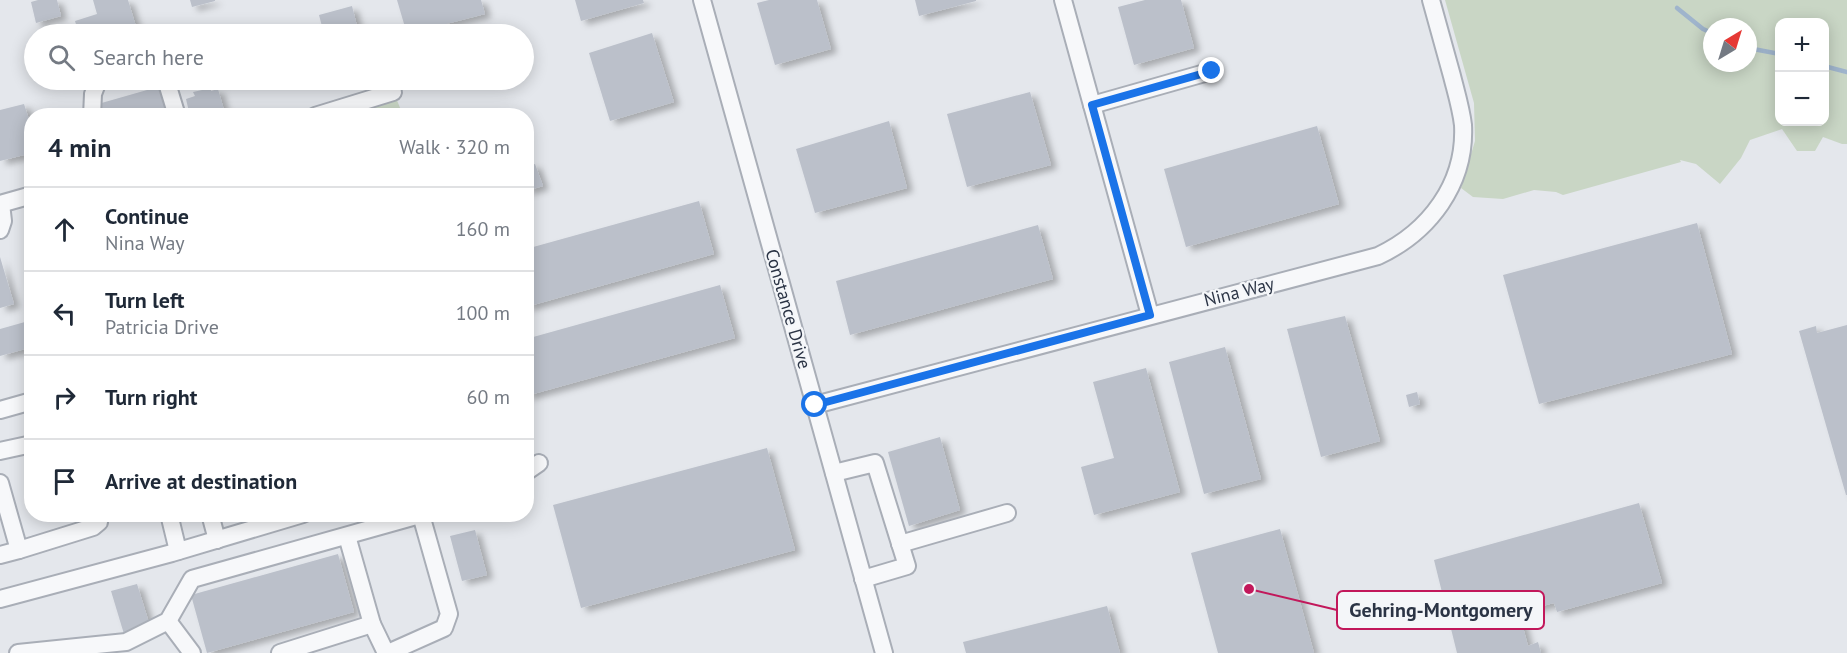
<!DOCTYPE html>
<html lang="en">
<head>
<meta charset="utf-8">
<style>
	:root { --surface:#fff; --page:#f6f6f7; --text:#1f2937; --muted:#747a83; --line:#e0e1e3 }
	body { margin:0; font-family:"PT Sans",sans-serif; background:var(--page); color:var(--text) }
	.controls { position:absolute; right:18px; top:18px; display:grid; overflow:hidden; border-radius:12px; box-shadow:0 3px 15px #0003 }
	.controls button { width:54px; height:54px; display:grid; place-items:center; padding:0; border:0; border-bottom:2px solid var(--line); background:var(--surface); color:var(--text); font:30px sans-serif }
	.compass { position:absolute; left:1703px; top:18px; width:54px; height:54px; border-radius:50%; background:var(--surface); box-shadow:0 3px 15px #0003; rotate:38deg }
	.stop { position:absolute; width:18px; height:18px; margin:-14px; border:4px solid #1a73e8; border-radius:50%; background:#fff }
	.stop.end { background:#1a73e8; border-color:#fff; box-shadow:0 2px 6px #0008 }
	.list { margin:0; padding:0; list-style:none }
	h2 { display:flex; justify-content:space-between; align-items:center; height:78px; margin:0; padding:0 24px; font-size:26px }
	h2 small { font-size:20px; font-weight:400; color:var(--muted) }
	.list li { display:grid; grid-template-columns:39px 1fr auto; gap:18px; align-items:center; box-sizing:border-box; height:84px; padding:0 24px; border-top:2px solid var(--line) }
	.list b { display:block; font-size:22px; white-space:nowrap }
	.list p { margin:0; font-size:20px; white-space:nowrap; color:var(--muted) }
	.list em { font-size:20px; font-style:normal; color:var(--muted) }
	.icon { flex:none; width:33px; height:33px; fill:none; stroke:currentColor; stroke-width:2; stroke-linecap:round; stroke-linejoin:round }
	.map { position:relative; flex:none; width:1847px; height:653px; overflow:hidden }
	.search { position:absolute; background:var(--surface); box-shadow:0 3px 15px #0003; left:24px; top:24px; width:510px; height:66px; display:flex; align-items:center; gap:15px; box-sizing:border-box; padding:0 21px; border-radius:33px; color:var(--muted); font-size:22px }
	.panel { position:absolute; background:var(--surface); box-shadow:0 3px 15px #0003; left:24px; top:108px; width:510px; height:414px; border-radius:24px }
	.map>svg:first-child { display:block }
	.green { fill:#c9d6c5; fill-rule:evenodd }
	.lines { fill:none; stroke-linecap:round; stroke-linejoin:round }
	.stream { stroke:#9fb4cc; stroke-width:4.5 }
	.building { fill:#bbc0ca; filter:url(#shadow) }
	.minor-casing { stroke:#a9aeb7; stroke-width:20 }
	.minor { stroke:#f7f8fa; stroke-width:16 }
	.route { stroke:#1a73e8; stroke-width:8 }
	.labels { text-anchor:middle; stroke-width:4.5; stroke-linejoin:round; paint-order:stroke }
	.street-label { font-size:18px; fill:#2b3445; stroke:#f4f6f9 }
	.leader { fill:none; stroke:#c2185b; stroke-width:2 }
	.callout-dot { fill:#c2185b; stroke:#f4f6f9; stroke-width:2 }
	.callout { fill:#f4f6f9; stroke:#c2185b; stroke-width:2 }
	.callout-label { font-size:20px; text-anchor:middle; font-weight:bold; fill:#2b3445 }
</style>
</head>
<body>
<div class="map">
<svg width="1847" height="653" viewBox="0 0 1847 653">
	<defs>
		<filter id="shadow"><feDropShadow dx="6" dy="4" stdDeviation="3" flood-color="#0004"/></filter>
	</defs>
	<rect width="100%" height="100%" fill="#e4e7ec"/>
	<g class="green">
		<path d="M1445,0H1847V144H1842L1823,137L1815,151H1797L1782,129L1750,140L1741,158L1720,184L1696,164L1680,160L1681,162L1563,195L1556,192L1534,190L1503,199L1473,197L1461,188L1475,141L1474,103ZM1780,22H1824V122H1780ZM1712,27H1748V63H1712Z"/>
		<polygon points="396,98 403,115 354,116"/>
	</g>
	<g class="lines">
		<g class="stream">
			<polyline points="1677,8 1703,29 1712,33"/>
			<polyline points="1748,48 1780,54"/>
			<polyline points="1824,66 1847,72"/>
		</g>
	</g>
	<g class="building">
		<polygon points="38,0 57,0 61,16 36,23 31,2"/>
		<polygon points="93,0 128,0 138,33 79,34 75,21 97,14"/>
		<polygon points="190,0 215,0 215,1 192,7"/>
		<polygon points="397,0 481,0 485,14 407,34"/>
		<polygon points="575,0 643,0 644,3 581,21"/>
		<polygon points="769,0 817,0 831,49 775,65 757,3"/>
		<polygon points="915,0 976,0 976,1 919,16"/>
		<polygon points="1145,0 1181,0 1194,48 1134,65 1118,7"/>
		<polygon points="352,6 359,34 324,34 319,15"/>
		<polygon points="226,28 228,34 203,34"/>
		<polygon points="652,33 674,102 610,121 589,53"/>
		<polygon points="161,86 169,115 101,116 98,104"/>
		<polygon points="211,88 211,91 218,89 224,110 204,116 190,116 186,99 195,96 193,92"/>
		<polygon points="1030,92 1051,165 967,187 947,114"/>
		<polygon points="24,104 32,129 32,153 0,161 0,110"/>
		<polygon points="889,121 907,188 815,213 796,149"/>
		<polygon points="1317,126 1339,204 1186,247 1164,169"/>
		<polygon points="535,164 543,186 526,191 526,166"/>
		<polygon points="699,201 714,254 526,307 526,249"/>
		<polygon points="1697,223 1732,354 1539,404 1503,275"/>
		<polygon points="1038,225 1053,279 850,335 836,281"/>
		<polygon points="0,257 14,304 0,308"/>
		<polygon points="720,285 735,338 526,396 526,339"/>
		<polygon points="1345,316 1380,441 1321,457 1287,329"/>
		<polygon points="32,320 32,347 0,356 0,329"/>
		<polygon points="1847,325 1847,495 1846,495 1799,331 1816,326 1817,333"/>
		<polygon points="1225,347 1261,479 1204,494 1169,362"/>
		<polygon points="1146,368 1180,492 1094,515 1081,467 1114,458 1093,382"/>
		<polygon points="1417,392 1420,404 1409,407 1406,395"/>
		<polygon points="940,437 960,510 909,526 888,452"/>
		<polygon points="767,448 795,550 581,608 553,505"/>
		<polygon points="1639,503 1662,583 1557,612 1554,603 1519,612 1528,646 1538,642 1541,653 1457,653 1434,560"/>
		<polygon points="1280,529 1314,653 1218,653 1191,553"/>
		<polygon points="475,530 487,575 462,581 450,536"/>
		<polygon points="338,554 354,612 207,653 191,595"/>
		<polygon points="137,584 150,626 124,634 111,591"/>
		<polygon points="1107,606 1120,653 966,653 963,642"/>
	</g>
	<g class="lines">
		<defs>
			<g id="minor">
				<polyline points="702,0 884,653"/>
				<polyline points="1063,0 1150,315"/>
				<polyline points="166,80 177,116"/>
				<polyline points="1092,105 1212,71"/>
				<polyline points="92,116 93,94 98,81 102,80"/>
				<polyline points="315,116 393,92"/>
				<polyline points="0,204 32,195"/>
				<polyline points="0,230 3,221 1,204"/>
				<path d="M815,405L1378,256C1429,232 1466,184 1463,125C1461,108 1456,92 1452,76C1445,50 1438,25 1431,0"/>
				<polyline points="0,410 32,401"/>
				<polyline points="0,451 32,444"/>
				<polyline points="526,472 539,463"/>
				<polyline points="834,473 875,463 907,566 863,579"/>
				<polyline points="0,483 19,550 0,555"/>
				<polyline points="169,514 178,551"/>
				<polyline points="210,514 217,540"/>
				<polyline points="347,536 372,624 386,653"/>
				<polyline points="900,544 1007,513"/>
				<polyline points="19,550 93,527 99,522 98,514"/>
				<polyline points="0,599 172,553 303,514"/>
				<polyline points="168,621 192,653"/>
				<polyline points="18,653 126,642 168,621 192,579 423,514"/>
				<polyline points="280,653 372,624"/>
				<polyline points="388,653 444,628 449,614 421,515"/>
			</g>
		</defs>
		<use href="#minor" class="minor-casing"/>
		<use href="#minor" class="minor"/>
	</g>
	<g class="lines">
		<polyline class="route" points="815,405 1150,315 1092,105 1212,71"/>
	</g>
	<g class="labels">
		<g class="street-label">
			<text transform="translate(1239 292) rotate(-14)" y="6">Nina Way</text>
			<text transform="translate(788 309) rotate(74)" y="6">Constance Drive</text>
		</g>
	</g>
	<path class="leader" d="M1249 589L1337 610"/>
	<circle class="callout-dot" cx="1249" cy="589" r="6"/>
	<rect class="callout" x="1337" y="591" width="207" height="38" rx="6"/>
	<g class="callout-label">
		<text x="1441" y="617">Gehring-Montgomery</text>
	</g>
</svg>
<div class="controls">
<button>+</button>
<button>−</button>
</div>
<svg class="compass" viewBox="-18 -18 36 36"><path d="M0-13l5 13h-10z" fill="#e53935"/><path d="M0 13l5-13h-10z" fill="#747a83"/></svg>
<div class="stop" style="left:815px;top:405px"></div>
<div class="stop end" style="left:1212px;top:71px"></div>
<div class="search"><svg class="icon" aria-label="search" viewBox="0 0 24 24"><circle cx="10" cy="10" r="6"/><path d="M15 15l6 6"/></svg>Search here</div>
<section class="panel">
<h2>4 min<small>Walk · 320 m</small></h2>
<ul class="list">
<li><svg class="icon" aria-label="ahead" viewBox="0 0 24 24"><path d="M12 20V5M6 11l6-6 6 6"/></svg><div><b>Continue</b><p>Nina Way</p></div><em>160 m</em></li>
<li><svg class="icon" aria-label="left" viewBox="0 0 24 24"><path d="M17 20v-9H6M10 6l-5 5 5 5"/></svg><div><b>Turn left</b><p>Patricia Drive</p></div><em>100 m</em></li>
<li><svg class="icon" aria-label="right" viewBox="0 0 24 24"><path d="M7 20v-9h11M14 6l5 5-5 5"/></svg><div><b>Turn right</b></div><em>60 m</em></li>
<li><svg class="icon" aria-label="arrive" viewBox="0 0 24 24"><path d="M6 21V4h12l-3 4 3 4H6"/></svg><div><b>Arrive at destination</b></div></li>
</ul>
</section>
</div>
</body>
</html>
